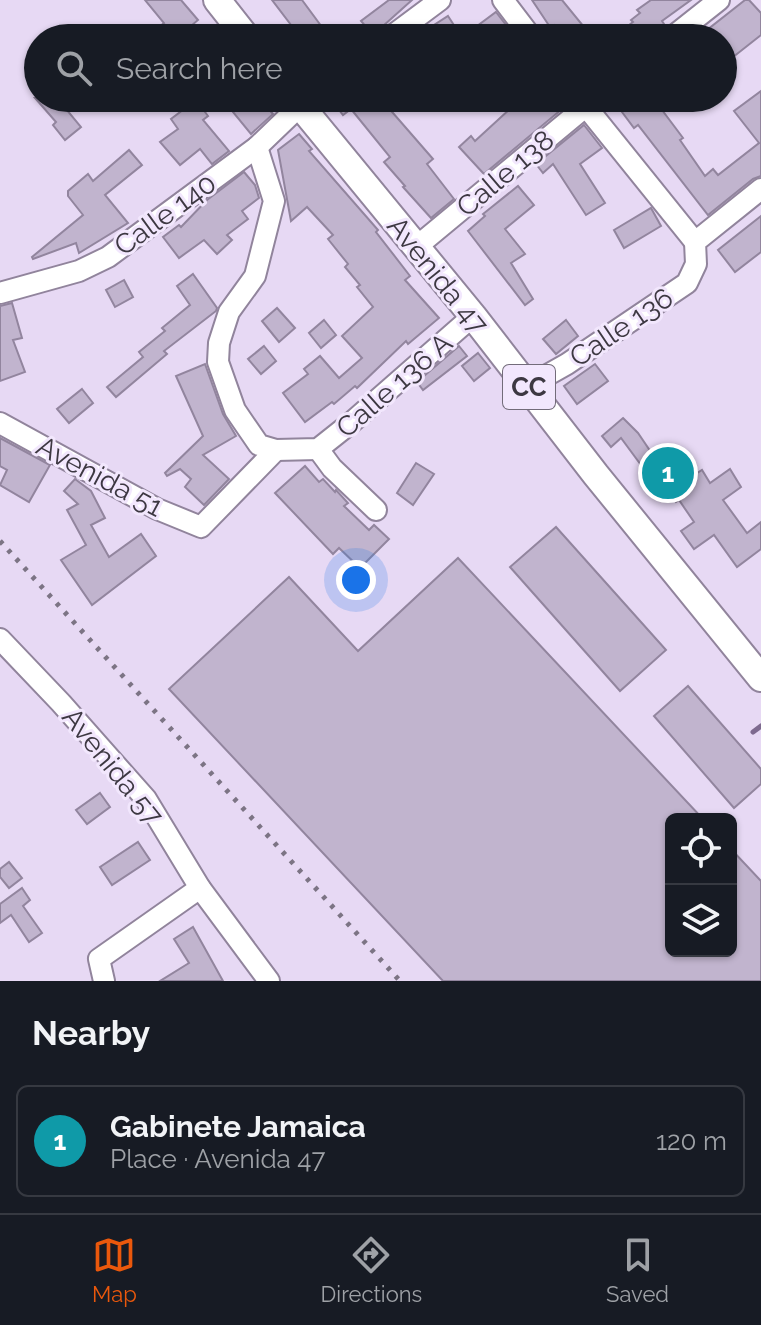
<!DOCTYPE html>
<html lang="en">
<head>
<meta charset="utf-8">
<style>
	:root { --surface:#171b24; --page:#242831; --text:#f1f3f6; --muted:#9ea1a6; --line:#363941; --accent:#ea580c }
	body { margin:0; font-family:Raleway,sans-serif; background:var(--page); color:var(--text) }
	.controls { position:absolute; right:24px; bottom:24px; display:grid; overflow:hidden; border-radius:12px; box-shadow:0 2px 6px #0004 }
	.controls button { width:72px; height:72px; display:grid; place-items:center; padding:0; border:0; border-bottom:2px solid var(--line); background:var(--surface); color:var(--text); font:40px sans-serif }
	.you { position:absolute; left:356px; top:580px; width:28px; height:28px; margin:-20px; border:6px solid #fff; border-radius:50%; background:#1a73e8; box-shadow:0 0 0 12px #1a73e833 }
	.badge { display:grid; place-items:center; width:52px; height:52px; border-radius:50%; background:var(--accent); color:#fff; font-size:26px; font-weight:700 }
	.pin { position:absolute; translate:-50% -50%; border:4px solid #fff; box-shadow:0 2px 8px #0006 }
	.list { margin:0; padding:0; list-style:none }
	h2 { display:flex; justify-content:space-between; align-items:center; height:104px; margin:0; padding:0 32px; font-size:34px }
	h2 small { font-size:26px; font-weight:400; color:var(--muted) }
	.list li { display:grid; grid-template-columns:52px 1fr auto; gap:24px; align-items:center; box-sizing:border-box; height:112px; margin:0 16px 16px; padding:0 16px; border:2px solid var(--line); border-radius:12px }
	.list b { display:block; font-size:30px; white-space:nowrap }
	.list p { margin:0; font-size:26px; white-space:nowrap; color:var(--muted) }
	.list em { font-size:26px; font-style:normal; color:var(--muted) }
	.icon { flex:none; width:44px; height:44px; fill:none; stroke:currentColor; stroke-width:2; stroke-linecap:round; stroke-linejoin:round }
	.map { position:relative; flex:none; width:761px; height:981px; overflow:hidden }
	.search { position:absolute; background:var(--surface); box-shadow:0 2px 6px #0004; left:24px; right:24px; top:24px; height:88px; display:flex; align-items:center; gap:20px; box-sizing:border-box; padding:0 28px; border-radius:44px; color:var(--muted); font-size:30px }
	.sheet { height:232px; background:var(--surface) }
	nav { display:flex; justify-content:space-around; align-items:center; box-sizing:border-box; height:112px; border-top:2px solid var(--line); background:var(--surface); font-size:22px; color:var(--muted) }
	nav a { display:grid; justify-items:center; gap:4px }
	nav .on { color:var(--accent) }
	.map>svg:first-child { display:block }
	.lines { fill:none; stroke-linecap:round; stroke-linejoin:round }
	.stream { stroke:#7e6a8f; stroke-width:5 }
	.building { fill:#c1b4ce; stroke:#92859e; stroke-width:2 }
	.minor-casing { stroke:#91849c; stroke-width:24 }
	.major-casing { stroke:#91849c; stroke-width:30 }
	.minor { stroke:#fff; stroke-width:20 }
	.major { stroke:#fff; stroke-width:26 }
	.rail { stroke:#7c7484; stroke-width:5; stroke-dasharray:4 8; stroke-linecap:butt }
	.labels { text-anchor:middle; stroke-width:6; stroke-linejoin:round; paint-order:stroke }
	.shield { fill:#f2e7fd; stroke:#736c7a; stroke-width:2 }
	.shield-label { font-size:26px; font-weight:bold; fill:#3d3842 }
	.street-label { font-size:28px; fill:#3d3842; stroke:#f2e7fd }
</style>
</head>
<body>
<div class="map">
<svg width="761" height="981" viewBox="0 0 761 981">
	<rect width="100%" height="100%" fill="#e7d9f4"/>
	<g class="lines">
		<polyline class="stream" points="753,732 761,726"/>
	</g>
	<g class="building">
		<polygon points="145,0 181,0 198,20 177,38 146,38 164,23"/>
		<polygon points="272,0 302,0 330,38 301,38"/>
		<polygon points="389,0 412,0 373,35 361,21"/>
		<polygon points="532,0 562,0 593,38 564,38 554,25 550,27"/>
		<polygon points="651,0 691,0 662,21 664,24 645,38 612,38 633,22 631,20 640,13 637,10"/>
		<polygon points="745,0 749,0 761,13 761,35 723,65 723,38 714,38 707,30"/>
		<polygon points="496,12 516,38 461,38"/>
		<polygon points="448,16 459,33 451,38 414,38"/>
		<polygon points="761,91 761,176 753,179 708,215 638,125 634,128 616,104 623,98 653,98 683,138 680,140 705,176 713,169 718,175 759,143 734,111"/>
		<polygon points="35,98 57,98 81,127 65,140 53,125 56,122"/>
		<polygon points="238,98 259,98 273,114 251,134 228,106"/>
		<polygon points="330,98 380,98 433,159 427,164 454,199 431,218 403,187 405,186 384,162 390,157 351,109 343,115"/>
		<polygon points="505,98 566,98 568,104 484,174 459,147 471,136 475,141 512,107"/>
		<polygon points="196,100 208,116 203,120 229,151 212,164 200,149 180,165 160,142 178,129 171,119"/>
		<polygon points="584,125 602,148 580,164 605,203 586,215 553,164 543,173 536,164"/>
		<polygon points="299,134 312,149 309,151 378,230 376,232 410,276 405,280 439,318 408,344 406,341 357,388 355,386 334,404 332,402 305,422 283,393 308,374 304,369 320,356 339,378 362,358 342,336 373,307 357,287 360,285 345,267 348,264 328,239 333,235 307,207 291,221 278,150"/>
		<polygon points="129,150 142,165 105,195 128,223 79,253 76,243 33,259 32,257 83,215 68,196 68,191 88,174 93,181"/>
		<polygon points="244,172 255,185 259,198 242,211 248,219 227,235 232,240 217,254 204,240 179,258 163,237 179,225 181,227 207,200"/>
		<polygon points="518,186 534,205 505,229 525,254 511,263 533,299 525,305 468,231 485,216 483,214"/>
		<polygon points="651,208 661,226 624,248 614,230"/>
		<polygon points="761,216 761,252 735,272 718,250"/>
		<polygon points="193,274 217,308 216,311 164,351 167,354 116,397 107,387 143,357 139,352 165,331 162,328 190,305 177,286"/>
		<polygon points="124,280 133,297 115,307 106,290"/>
		<polygon points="12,303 22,338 13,340 25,372 0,381 0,306"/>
		<polygon points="277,308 295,328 279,342 262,321"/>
		<polygon points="324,320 336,335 321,348 309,333"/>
		<polygon points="566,320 578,336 556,354 543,339"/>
		<polygon points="264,346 276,361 261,374 248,359"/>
		<polygon points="459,346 467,356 423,390 417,382"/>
		<polygon points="478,353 490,368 474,381 462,366"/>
		<polygon points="205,364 223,414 236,436 203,455 229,479 204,505 185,487 191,479 180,469 167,476 165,473 203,436 176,376"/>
		<polygon points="595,364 608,381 577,404 564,386"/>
		<polygon points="82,389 93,403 69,423 57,409"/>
		<polygon points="623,418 638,433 661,467 677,457 691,477 702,470 710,483 730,469 741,487 723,500 747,533 761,522 761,549 737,567 714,535 694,549 681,531 694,522 679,500 676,502 666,488 661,492 621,438 611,447 602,436"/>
		<polygon points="0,438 50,465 29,502 0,485 7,470 0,466"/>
		<polygon points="416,463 434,474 413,505 397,493"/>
		<polygon points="305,466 319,482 323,479 335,492 336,490 348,503 344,506 369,530 374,525 389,539 360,568 339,548 333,554 275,493"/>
		<polygon points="75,479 91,491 105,518 91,525 109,557 141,534 156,556 92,605 61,560 86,545 67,510 78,504 64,491"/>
		<polygon points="556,527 666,650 620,691 510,567"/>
		<polygon points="458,558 703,819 671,819 671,951 731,951 731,849 761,881 761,981 443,981 169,689 289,577 358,651"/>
		<polygon points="688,686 761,769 761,784 734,808 654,716"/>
		<polygon points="100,793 110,807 87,824 76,810"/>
		<polygon points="138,842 150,860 112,885 100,867"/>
		<polygon points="9,862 22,878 9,888 0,877 0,869"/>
		<polygon points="22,888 30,900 23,906 42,933 29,942 11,915 0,923 0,904"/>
		<polygon points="193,927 223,981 160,981 189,963 174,939"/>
	</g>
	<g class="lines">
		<defs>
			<g id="minor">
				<polyline points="503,0 532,38"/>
				<polyline points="389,38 440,0"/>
				<polyline points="671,38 719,0"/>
				<polyline points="579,98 695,242"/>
				<polyline points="257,147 274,201 255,276 229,312 219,343 218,362 235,410 259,445 276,450 318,449 352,422 473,316"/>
				<polyline points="415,248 596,98"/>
				<polyline points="0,293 79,271 108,257 257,147 308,98"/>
				<polyline points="528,386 567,364 687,283 696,264 695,242 761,189"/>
				<polyline points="0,423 157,509 201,527 276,450"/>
				<polyline points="318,449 332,468 376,510"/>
				<polyline points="0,639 61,703 146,799 200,888 269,981"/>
				<polyline points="104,981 99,959 200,888"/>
			</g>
			<g id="major">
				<polyline points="217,0 247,38"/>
				<polyline points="294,98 473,316 596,475 761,678"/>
			</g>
		</defs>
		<use href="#minor" class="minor-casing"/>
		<use href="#major" class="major-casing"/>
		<use href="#minor" class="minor"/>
		<use href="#major" class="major"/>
		<polyline class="rail" points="0,541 400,981"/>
	</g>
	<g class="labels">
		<rect class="shield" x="503" y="365" width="52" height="44" rx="6"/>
		<g class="shield-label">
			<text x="529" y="396">CC</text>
		</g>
		<g class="street-label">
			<text transform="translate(505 173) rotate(-40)" y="10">Calle 138</text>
			<text transform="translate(165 214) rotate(-36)" y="10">Calle 140</text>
			<text transform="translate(438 275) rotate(51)" y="10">Avenida 47</text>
			<text transform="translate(621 327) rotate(-34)" y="10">Calle 136</text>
			<text transform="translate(394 385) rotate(-41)" y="10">Calle 136 A</text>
			<text transform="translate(100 476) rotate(28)" y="10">Avenida 51</text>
			<text transform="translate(113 766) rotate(51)" y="10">Avenida 57</text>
		</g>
	</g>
</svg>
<div class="controls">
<button><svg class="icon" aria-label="locate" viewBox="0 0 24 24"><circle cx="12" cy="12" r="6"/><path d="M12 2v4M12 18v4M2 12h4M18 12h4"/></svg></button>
<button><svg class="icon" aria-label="layers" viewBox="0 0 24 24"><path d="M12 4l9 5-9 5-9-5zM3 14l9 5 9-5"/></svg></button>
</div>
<div class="you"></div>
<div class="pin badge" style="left:668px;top:473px;background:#0f9aa8">1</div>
<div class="search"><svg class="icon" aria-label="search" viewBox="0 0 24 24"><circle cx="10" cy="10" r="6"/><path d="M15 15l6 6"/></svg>Search here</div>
</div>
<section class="sheet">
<h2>Nearby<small></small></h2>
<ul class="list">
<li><span class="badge" style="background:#0f9aa8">1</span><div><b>Gabinete Jamaica</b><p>Place · Avenida 47</p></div><em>120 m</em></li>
</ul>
</section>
<nav>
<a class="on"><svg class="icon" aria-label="map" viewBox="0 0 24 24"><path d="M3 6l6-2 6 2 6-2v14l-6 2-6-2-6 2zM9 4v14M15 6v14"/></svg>Map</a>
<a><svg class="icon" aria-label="directions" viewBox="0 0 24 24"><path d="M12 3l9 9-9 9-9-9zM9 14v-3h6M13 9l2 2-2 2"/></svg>Directions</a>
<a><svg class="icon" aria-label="saved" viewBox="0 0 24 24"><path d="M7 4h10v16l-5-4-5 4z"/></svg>Saved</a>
</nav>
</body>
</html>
